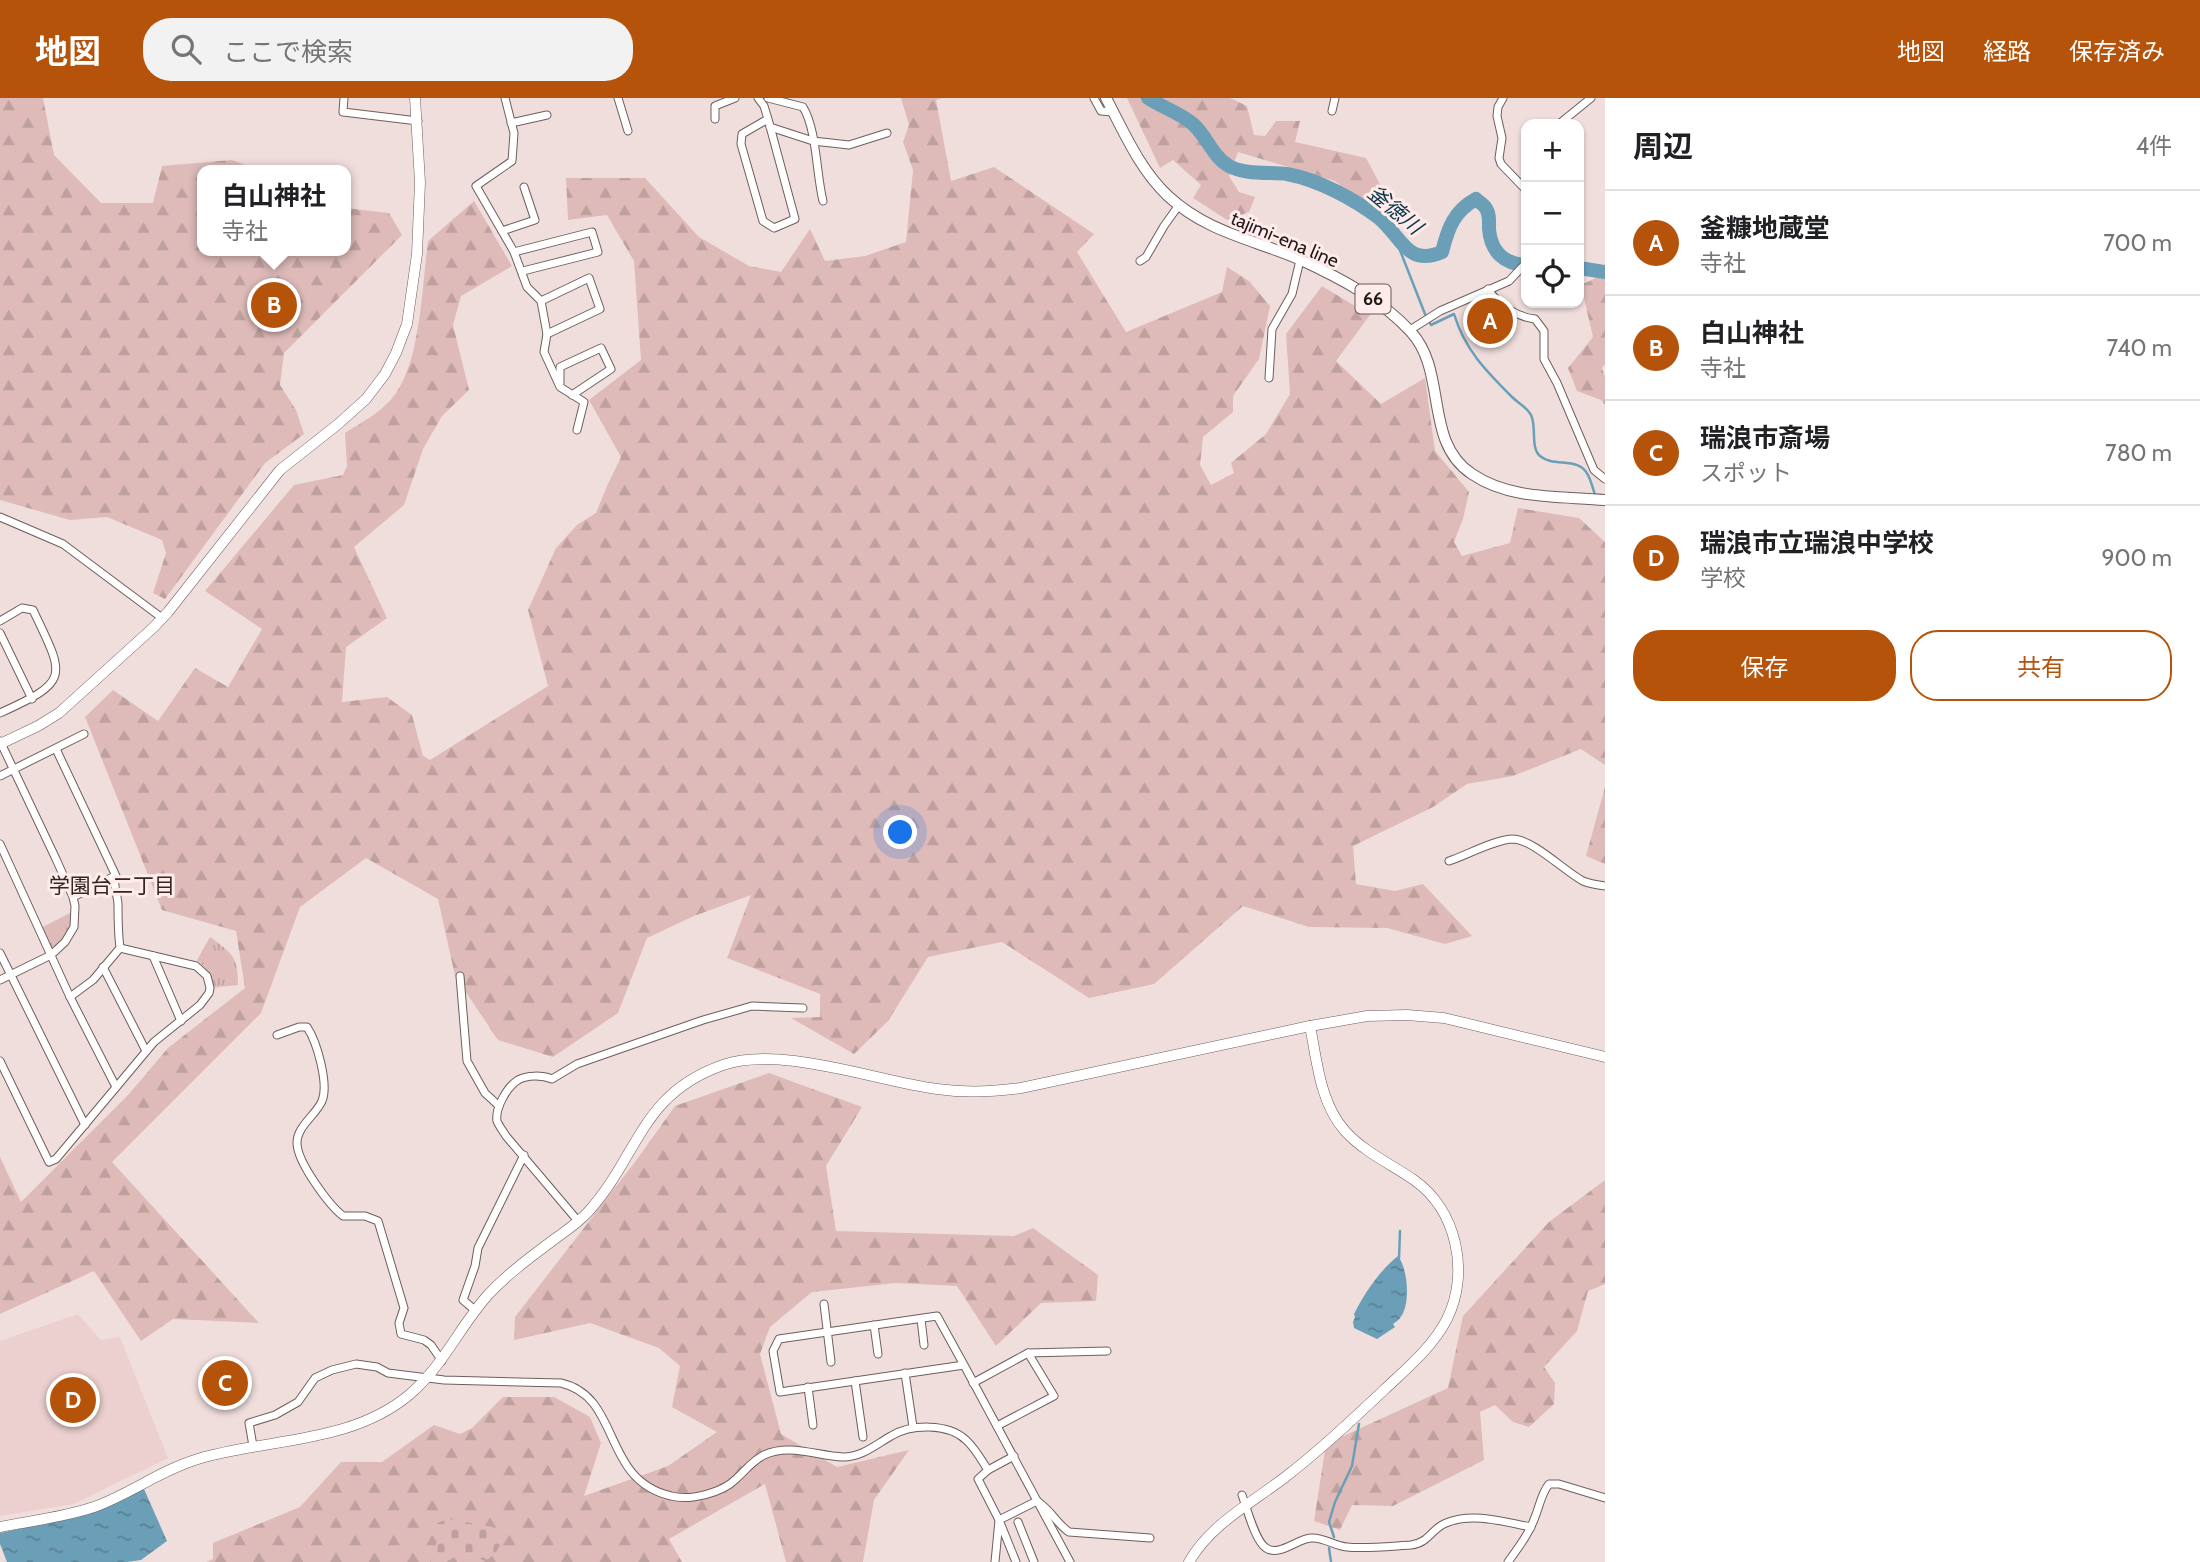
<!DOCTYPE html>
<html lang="ja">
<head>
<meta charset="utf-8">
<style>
	:root { --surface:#fff; --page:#f2f2f2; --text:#202124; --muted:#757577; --line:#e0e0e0; --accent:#b45309 }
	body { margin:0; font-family:Cabin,"Noto Sans JP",sans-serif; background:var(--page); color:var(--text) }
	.controls { position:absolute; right:21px; top:21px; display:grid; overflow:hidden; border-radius:14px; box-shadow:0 2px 5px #0004 }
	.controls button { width:63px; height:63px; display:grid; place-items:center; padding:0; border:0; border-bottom:2px solid var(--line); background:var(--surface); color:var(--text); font:35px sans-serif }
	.you { position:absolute; left:901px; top:735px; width:24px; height:24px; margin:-18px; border:5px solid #fff; border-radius:50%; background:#1a73e8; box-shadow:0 0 0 10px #1a73e833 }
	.badge { display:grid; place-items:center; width:46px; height:46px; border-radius:50%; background:var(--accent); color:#fff; font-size:23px; font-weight:700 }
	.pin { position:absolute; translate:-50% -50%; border:4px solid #fff; box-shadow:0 2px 7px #0006 }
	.popup { position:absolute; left:197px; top:67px; width:154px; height:91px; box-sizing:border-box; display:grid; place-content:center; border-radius:14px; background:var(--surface); filter:drop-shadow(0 2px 5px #0005); font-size:23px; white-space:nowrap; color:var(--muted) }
	.popup b { font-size:26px; color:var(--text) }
	.popup::after { content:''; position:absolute; left:50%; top:100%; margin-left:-14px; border:14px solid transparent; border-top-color:var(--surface) }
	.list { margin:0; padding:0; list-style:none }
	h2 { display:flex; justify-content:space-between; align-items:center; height:91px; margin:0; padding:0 28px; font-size:30px }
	h2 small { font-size:23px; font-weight:400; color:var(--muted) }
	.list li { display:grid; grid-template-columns:46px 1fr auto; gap:21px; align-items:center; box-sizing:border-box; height:105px; padding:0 28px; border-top:2px solid var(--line) }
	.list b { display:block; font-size:26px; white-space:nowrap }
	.list p { margin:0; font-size:23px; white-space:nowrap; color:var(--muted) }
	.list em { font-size:23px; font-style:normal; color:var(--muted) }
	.actions { display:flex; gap:14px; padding:21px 28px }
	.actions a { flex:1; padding:16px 0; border:2px solid var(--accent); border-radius:28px; text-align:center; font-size:24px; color:var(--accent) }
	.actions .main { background:var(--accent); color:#fff }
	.icon { flex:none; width:38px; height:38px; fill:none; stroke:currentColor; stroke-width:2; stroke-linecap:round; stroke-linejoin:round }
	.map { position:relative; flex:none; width:1605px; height:1464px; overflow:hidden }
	header { display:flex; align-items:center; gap:42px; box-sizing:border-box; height:98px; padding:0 35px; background:var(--accent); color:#fff }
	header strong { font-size:33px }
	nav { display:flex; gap:38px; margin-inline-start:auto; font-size:24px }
	.search { width:490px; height:63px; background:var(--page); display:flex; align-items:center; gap:18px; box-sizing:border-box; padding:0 24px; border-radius:28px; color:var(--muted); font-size:26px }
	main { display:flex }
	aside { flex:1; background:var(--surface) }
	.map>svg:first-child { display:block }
	.built { fill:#ebd0cf }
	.forest { fill:url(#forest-firs) }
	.cemetery { fill:url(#cemetery-stones) }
	.park { fill:url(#park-tufts) }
	.water { fill:url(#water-ripples) }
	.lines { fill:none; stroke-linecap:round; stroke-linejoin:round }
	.stream { stroke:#6b9fb7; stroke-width:2.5 }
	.river { stroke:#6b9fb7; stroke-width:14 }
	.street-casing { stroke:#6e5e5d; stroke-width:9 }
	.secondary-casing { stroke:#6e5e5d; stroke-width:11 }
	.primary-casing { stroke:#6e5e5d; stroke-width:12 }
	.street { stroke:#fff; stroke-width:7 }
	.secondary { stroke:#fff; stroke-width:10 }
	.primary { stroke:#fff; stroke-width:10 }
	.labels { text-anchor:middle; stroke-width:6; stroke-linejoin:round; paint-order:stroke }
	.shield { fill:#feebea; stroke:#635858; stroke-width:2 }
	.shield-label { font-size:18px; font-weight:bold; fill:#201919 }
	.street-label { font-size:19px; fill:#201919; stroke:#feebea }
	.water-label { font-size:21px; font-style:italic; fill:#053547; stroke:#feebea }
	.neighbourhood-label { font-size:21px; fill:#332625; stroke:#feebea }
</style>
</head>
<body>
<header>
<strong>地図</strong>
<div class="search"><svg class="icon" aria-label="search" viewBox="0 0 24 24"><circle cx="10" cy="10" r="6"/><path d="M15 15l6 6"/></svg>ここで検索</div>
<nav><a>地図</a><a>経路</a><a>保存済み</a></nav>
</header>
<main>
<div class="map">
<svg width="1605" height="1464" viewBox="0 0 1605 1464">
	<defs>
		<pattern id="forest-firs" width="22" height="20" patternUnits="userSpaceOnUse" patternTransform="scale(1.75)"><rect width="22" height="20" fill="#debbb9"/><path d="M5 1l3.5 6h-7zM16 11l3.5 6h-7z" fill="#bea09e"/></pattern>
		<pattern id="cemetery-stones" width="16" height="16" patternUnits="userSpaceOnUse" patternTransform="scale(1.75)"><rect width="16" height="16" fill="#debbb9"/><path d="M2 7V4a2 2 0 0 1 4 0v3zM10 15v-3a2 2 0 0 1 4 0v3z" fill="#bea09e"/></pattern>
		<pattern id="park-tufts" width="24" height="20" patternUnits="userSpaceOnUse" patternTransform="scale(1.75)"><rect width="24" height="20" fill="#debbb9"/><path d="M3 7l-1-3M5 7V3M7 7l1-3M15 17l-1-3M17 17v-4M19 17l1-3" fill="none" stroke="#bea09e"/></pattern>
		<pattern id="water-ripples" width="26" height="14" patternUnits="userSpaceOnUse" patternTransform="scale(1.75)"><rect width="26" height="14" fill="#6b9fb7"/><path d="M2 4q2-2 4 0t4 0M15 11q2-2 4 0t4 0" fill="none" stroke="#588194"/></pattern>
	</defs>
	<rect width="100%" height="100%" fill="#f0dedd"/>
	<polygon class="built" points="78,1216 101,1242 120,1239 168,1360 74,1406 0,1418 0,1243"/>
	<g class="forest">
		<polygon points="0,0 43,0 54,57 101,105 153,105 162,68 232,62 259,72 202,72 202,153 346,153 346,110 389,115 402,137 284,255 280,287 296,312 304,336 265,365 165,501 153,495 166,455 162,442 107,419 70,422 0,402"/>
		<path d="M901,0H942L936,2L951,83L994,69L1094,136L1077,154L1126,234L1222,194L1227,169L1249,183L1270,208L1259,261L1233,298V314L1203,339L1200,367L1211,387L1234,375L1231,365L1266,336L1290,296L1286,236L1322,188L1370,217L1336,263L1381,306L1425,280L1435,353L1469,394L1463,421L1454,444L1462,458L1510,445L1518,410L1579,420L1605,444V667L1581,651L1513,678L1467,686L1433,709L1353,748L1356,786L1395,793L1423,786L1472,838L1445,846L1387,830L1309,829L1243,808L1154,886L1089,900L1002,844L928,859L888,923L854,956L791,920L820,919V896L727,860L751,797L694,818L647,840L618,915L553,959L498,942L455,878L438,801L366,760L300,809L261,915L112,1064L259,1225L173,1221L141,1243L94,1173L0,1216V1059L21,1104L129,996L168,950L245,890L236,833L162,812L85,619L113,592L158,623L195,570L228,589L262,531L205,493L294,387L343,377L347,368L345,335C362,324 384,313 396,295C421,259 422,187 428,143L474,103L512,168L461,198L453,227L469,292L442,318L423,351L404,407L354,449L387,520L346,549L342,604L387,599L412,617L423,658L430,662L548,588L528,512L556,450L577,427L596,415L607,388L621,359L589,302L641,262L634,163L607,117L568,122L566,80H645L699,139L749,168L781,174L810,131L825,163L865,158L906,144L913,72L903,44L909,27Z"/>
		<polygon points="1127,0 1230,0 1247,8 1254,37 1265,38 1276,23 1300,23 1295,44 1366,60 1399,122 1388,125 1335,83 1238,54 1229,78 1239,94 1255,99 1249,114 1227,122 1193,100 1201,87 1173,62 1160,70"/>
		<polygon points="1602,177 1605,178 1605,266 1602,270 1605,279 1605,307 1601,302 1577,293 1568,270 1593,239 1581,187"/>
		<polygon points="1605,689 1605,766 1586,758"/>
		<polygon points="769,975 862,1009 826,1068 836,1133 1014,1138 1033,1130 1098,1177 1096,1203 1041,1205 996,1248 957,1188 896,1185 812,1194 770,1229 760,1256 781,1336 837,1369 909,1352 874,1402 863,1464 786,1464 765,1386 669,1441 682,1464 206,1464 213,1461 213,1445 300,1409 341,1364 382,1364 434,1327 460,1336 472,1330 503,1299 554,1299 590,1319 601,1345 584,1398 668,1368 717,1334 672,1309 680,1268 659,1250 590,1225 514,1242 515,1219 635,1064 675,1008"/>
		<polygon points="1605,1082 1605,1186 1588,1193 1577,1233 1544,1269 1555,1285 1554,1306 1529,1329 1513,1324 1495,1307 1480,1314 1484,1362 1393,1408 1352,1407 1340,1432 1314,1423 1326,1346 1448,1290 1463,1218 1549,1124"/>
	</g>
	<polygon class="cemetery" points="449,1421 493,1429 504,1445 500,1447 495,1456 485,1463 467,1456 458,1457 446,1464 430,1464 437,1443 437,1425"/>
	<g class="park">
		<path d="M72,814C72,831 63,841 51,852L41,830Z"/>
		<path d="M210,839C232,855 238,858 238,887L210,890C210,877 207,870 197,862Z"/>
	</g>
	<g class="water">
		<path d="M1398,1158C1408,1171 1411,1207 1400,1220C1398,1223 1395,1224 1393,1226L1395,1229L1377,1241L1354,1230L1353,1224L1355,1219L1354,1216C1364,1196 1380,1172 1398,1158Z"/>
		<polygon points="144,1391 167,1443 141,1462 127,1464 7,1464 0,1446 0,1435 75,1419"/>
	</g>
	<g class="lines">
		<g class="stream">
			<path d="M1394,137L1425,216L1431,227L1454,216C1465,252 1486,273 1512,299C1518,305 1527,309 1531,317C1537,329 1530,349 1540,358C1554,370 1579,358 1588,377C1591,383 1593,390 1595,397"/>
			<polyline points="1399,1161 1400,1133"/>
			<polyline points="1334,1439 1329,1424 1335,1404 1352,1368 1359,1326"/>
			<polyline points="1329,1450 1331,1464"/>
		</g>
		<g class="river">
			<path d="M1148,0C1163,10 1181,15 1194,27C1207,39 1213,59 1229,68C1245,77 1269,74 1287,76C1319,82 1354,101 1379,120C1402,139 1407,169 1442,154C1448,130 1454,113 1476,101C1479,104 1483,106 1485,109C1490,115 1489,124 1489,131C1491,154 1504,166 1526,167"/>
			<polyline points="1579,170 1605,174"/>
		</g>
		<defs>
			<g id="street">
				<polyline points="344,0 343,14 418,23"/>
				<polyline points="505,0 514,35 512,63 476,88 514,154 527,189 541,203 547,236 544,254 560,289 584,304 577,332"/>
				<polyline points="618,0 628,33"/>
				<polyline points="758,0 764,8 768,21 795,121 774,130 763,123 741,46 742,36 768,21"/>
				<path d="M768,0L803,9C817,32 816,75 823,103"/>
				<polyline points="1094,0 1101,13 1113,14"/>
				<polyline points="1503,0 1498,9 1497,18 1502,40 1499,60 1501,66 1526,92"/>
				<polyline points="1332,13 1335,0"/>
				<polyline points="715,21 715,8 735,0"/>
				<polyline points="511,25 547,17"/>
				<polyline points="1559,26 1591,0"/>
				<polyline points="770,29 813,43 849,47 887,35"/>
				<polyline points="502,133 535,122 524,89"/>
				<polyline points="514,154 592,134 598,154 523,173"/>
				<polyline points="1140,163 1146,159 1164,128 1179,107"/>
				<path d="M1488,191C1498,207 1517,219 1535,221L1544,233V261L1557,285L1594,372L1605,381"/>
				<polyline points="541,203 589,180 600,211 547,236"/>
				<polyline points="1410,232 1440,213 1509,183 1526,165"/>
				<polyline points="1269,280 1272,231 1292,196 1300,162"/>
				<polyline points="560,285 560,269 601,250 611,271 572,297"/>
				<polyline points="0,419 63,446 162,520"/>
				<path d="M0,523L22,510L33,512C65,579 71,583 0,615"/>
				<polyline points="0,535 32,601"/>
				<polyline points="0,643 56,761 73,799 75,808 74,829 65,844 51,857 0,882"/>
				<path d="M56,651L116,778C112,787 118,797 118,807C118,822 118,835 120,850L93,882L70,899"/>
				<polyline points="0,678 84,636"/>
				<polyline points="0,746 70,899 116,989"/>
				<path d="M1449,763C1467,757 1494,742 1512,741C1533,741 1564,773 1583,783C1590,786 1598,787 1605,788"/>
				<polyline points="73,799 115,778"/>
				<polyline points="0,855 85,1027"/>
				<polyline points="153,858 181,923"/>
				<polyline points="103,869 146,953"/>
				<polyline points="460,878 467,963 485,995 499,1008"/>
				<path d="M277,937L299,929H307C317,944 329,986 322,1003C316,1017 297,1028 297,1045C297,1064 329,1107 343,1118H365L378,1123L404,1210L399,1225L401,1236L424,1242L431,1247L442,1263"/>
				<polyline points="0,963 49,1064 56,1061 154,944 200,907 209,895 210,890 207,878 196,868 120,850"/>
				<path d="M578,1123L506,1038C503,1033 499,1028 497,1023C495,1010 507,989 518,982C527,977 542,977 552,981L577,966L703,922L752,908L803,910"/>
				<polyline points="824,1206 831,1264"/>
				<polyline points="476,1213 463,1202 475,1168 478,1150 524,1057"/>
				<polyline points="921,1221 924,1247"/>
				<polyline points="874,1227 878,1256"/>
				<polyline points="964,1267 937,1218 779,1241 773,1253 780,1294 964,1267 1070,1464"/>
				<polyline points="905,1275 913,1329"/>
				<polyline points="855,1283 863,1339"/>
				<polyline points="973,1285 1028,1255 1107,1253"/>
				<polyline points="808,1289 813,1327"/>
				<polyline points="997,1328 1054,1298 1028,1255"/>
				<path d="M253,1348L249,1325L275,1317L298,1304L315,1280L332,1272L356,1266L377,1269L388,1275L444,1282L561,1285C622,1299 601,1382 671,1398C690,1403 722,1395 736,1381C746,1372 752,1363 764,1357C789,1345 817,1358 843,1359C862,1359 875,1347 891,1338C911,1326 948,1325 966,1342C975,1350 982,1363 988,1372L1014,1358"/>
				<polyline points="988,1372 978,1381 999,1422 1016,1464"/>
				<path d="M1242,1397C1247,1410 1255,1443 1266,1450C1279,1459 1297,1441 1311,1440C1324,1439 1334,1448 1347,1449C1364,1451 1393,1448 1411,1447C1429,1445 1432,1430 1446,1425C1473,1414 1504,1424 1531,1429"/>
				<polyline points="1018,1424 1034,1464"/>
				<path d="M995,1464L999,1422L1037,1403C1052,1413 1056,1425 1069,1434L1150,1440"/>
				<path d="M1508,1464C1518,1450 1529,1436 1535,1419C1540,1407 1541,1396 1549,1386H1559L1605,1400"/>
			</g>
			<g id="secondary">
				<polyline points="0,646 38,628 59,615 154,529 168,514 280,372 337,327 366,301 385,276 396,255 407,226 417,156 420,84 415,0"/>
				<path d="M0,1429C31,1423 64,1419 94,1409C130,1396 161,1372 198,1361C268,1340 350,1346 409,1297C444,1267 458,1231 487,1198C507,1176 532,1158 556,1140C567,1132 579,1124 588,1114C639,1058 640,996 723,967C781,947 876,983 937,991C965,995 992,994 1021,990L1310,928L1367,918L1407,917L1444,920L1605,959"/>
				<path d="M1189,1464C1210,1427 1251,1405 1284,1380C1319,1353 1351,1323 1384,1292C1407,1270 1432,1250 1447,1221C1470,1175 1457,1112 1414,1082C1391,1066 1364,1054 1345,1033C1320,1005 1317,963 1310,928"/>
			</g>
			<path id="primary" d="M1106,0C1124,34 1140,72 1168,98C1208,135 1253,141 1301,162C1340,180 1382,202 1411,234C1448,274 1423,344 1472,376C1510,402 1560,398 1605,402"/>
		</defs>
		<use href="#street" class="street-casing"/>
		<use href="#secondary" class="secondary-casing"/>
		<use href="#primary" class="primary-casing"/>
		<use href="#street" class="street"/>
		<use href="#secondary" class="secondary"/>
		<use href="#primary" class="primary"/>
	</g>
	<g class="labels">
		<rect class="shield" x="1355.5" y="186.5" width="35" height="29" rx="5"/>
		<g class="shield-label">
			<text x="1373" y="207">66</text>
		</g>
		<g class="street-label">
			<text transform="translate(1285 141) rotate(23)" y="7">tajimi-ena line</text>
		</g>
		<g class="water-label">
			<text transform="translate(1395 112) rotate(40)" y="7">釜徳川</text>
		</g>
		<g class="neighbourhood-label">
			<text x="112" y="795">学園台二丁目</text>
		</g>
	</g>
</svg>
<div class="controls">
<button>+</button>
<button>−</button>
<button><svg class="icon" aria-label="locate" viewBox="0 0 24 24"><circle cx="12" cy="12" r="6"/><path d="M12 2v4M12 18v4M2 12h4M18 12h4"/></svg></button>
</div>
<div class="you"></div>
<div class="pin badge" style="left:1490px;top:223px">A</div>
<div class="pin badge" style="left:274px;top:207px">B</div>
<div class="popup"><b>白山神社</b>寺社</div>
<div class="pin badge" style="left:225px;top:1285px">C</div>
<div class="pin badge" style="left:73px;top:1302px">D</div>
</div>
<aside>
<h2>周辺<small>4件</small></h2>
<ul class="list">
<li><span class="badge">A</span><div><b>釜糠地蔵堂</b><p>寺社</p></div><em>700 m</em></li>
<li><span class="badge">B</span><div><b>白山神社</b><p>寺社</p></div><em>740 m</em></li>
<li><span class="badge">C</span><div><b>瑞浪市斎場</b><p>スポット</p></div><em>780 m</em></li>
<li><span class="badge">D</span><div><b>瑞浪市立瑞浪中学校</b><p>学校</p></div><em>900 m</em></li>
</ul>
<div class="actions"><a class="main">保存</a><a>共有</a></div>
</aside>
</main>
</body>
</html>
